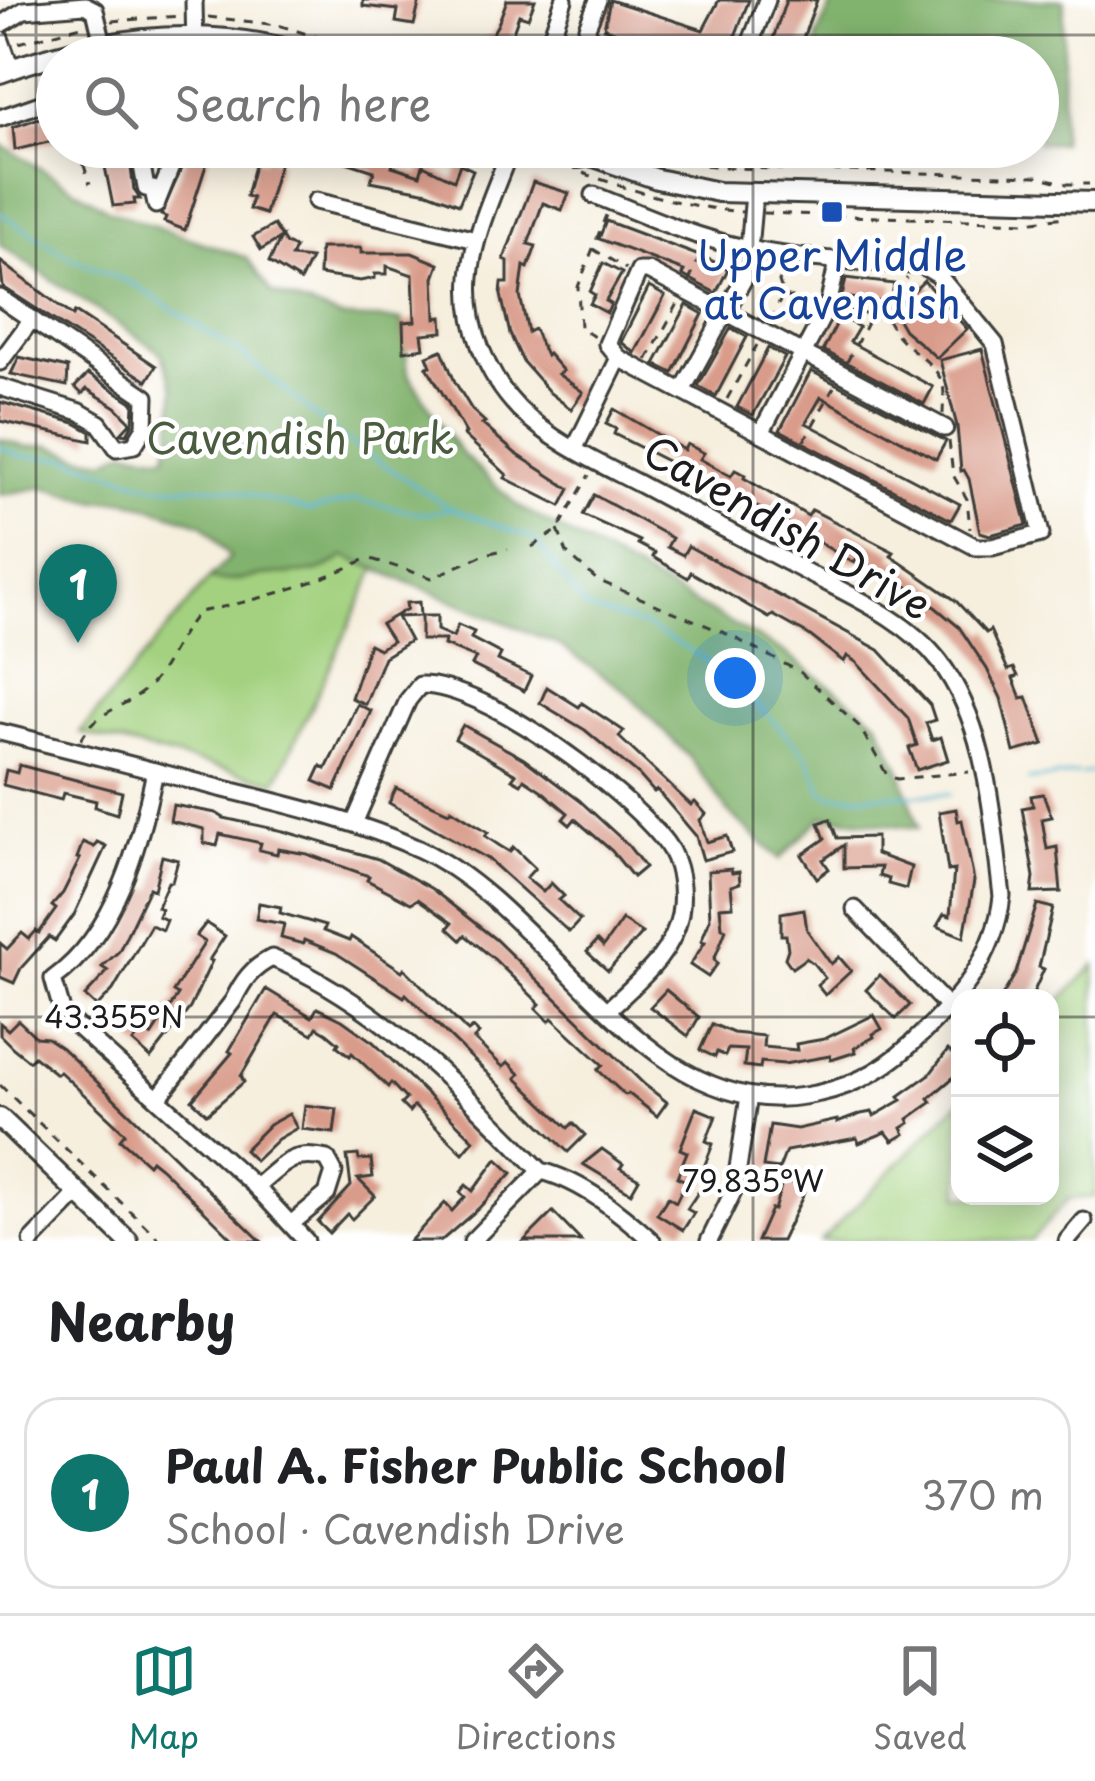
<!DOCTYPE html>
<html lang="en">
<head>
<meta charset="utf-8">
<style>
	:root { --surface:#fff; --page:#f6f6f6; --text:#202124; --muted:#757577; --line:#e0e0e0; --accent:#0f766e }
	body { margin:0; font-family:"Playpen Sans",sans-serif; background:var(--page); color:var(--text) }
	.controls { position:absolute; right:36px; bottom:36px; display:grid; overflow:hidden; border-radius:24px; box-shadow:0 6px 30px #0003 }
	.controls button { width:108px; height:108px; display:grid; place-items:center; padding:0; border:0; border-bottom:3px solid var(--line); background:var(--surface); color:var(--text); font:60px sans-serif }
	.you { position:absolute; left:735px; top:678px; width:42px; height:42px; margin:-30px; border:9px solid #fff; border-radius:50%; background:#1a73e8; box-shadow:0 0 0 18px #1a73e833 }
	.badge { display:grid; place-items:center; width:78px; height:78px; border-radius:50%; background:var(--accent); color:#fff; font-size:39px; font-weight:700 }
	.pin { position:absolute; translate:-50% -99px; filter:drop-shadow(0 3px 6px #0008) }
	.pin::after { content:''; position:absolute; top:63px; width:42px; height:36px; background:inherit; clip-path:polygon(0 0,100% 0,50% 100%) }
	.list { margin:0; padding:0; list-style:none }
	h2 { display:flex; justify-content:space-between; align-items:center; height:156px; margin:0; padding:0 48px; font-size:51px }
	h2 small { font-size:39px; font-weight:400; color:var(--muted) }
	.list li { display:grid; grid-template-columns:78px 1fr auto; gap:36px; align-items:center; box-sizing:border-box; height:192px; margin:0 24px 24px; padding:0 24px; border:3px solid var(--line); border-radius:36px }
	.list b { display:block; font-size:45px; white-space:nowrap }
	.list p { margin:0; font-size:39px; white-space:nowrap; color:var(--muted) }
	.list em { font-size:39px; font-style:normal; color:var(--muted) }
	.icon { flex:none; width:66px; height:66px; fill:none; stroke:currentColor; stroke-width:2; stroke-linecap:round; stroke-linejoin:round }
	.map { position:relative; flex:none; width:1095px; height:1241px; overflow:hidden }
	.search { position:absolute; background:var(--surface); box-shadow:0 6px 30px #0003; left:36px; right:36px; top:36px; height:132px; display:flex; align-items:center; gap:30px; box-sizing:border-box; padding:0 42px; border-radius:66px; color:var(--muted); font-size:45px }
	.sheet { height:372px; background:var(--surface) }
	nav { display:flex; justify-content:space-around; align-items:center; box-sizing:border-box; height:168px; border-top:3px solid var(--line); background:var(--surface); font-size:33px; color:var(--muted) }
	nav a { display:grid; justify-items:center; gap:6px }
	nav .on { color:var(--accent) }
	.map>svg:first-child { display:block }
	.green { fill:#a3d17f; stroke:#60764e; stroke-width:3 }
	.forest { fill:#82b36e; stroke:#4f6845; stroke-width:3 }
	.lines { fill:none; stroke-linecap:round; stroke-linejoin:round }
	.stream { stroke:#51b3d0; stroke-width:3 }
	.building { fill:#d99c8b }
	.minor-casing { stroke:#3d3c39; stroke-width:21 }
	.major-casing { stroke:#3d3c39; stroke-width:24 }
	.path { stroke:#3d3c39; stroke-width:3; stroke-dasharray:9 9; stroke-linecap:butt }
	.minor { stroke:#fff; stroke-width:15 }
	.major { stroke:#fff; stroke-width:18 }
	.ticks { fill:none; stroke:#1c1c1c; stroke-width:3; stroke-opacity:0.45 }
	.transit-dot { fill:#1a4fb4; stroke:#fff; stroke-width:4.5 }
	.labels { text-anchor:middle; stroke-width:9; stroke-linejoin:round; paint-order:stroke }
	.transit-label { font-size:42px; fill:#164399; stroke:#fff }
	.park-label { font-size:42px; fill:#4b5b3f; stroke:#fff }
	.street-label { font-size:42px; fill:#1c1c1c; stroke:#fff }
	.ticks-label { font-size:30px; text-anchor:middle; fill:#1c1c1c; stroke:#fff; stroke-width:9; stroke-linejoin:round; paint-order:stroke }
</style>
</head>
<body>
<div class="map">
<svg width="1095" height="1241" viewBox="0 0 1095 1241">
	<rect width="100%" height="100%" fill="#fff"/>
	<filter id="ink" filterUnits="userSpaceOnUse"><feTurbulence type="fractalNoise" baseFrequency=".00833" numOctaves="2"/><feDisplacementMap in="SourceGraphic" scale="24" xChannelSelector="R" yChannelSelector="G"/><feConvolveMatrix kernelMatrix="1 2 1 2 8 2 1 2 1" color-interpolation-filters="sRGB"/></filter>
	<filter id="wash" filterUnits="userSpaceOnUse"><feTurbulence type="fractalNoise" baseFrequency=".004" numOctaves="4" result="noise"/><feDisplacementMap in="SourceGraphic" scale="48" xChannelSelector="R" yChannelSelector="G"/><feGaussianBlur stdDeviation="2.7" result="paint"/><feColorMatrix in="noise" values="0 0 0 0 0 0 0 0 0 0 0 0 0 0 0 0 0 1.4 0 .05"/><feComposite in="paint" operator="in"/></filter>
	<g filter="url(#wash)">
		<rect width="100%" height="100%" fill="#f6efde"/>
		<g class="green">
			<path d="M344,555L376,569L276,782L80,733L209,579C232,584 246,577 269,575C300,573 319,577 344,555Z"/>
			<polygon points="1095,965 1095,1197 1068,1199 1031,1241 821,1241 960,1101 960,1196 1050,1196 1050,1011"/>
		</g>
		<g class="forest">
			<polygon points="834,0 1064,0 1061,143 1038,143 1038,57 815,57 817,38"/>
			<path d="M0,144L111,211L247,258L272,293L343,318L402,320L408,374L459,451L518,506L783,652L877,720L899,766L919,828L823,816L780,859L731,815L690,758L624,690L557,644L345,556C319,577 300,573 269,575C246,577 232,584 209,579L230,557L203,524L127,500L95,501L44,487L0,495V439L28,447L49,445L80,456L106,460L125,450L166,456L172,432L174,389L161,353L0,245Z"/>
		</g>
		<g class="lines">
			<g class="stream">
				<polyline points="0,213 73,259 135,285 243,355 341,437 450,508 534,539 586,609 645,626 700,656 742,689 807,756 823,792 833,796 951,794"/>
				<polyline points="0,447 21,456 67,458 154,486 226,488 309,511 356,500 424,514 447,509"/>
				<polyline points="1028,780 1095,772"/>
			</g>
		</g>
		<g id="blocks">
			<g class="building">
				<polygon points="363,0 420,0 414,25 396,22 398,10 363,6"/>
				<polygon points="507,0 535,0 528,18 519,15 504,57 484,57 487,48 484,38 491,36 498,24"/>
				<polygon points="610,0 703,30 719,0 749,0 727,57 687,43 683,54 604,28"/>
				<polygon points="786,0 817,0 796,57 767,57"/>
				<polygon points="57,112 57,140 15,150 13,127"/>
				<polygon points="101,147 128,147 134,190 140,199 134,199 135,204 113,206"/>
				<polygon points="191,147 212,147 185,230 164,222 166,217 161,215"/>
				<polygon points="344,147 368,147 367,151 394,160 392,166 420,175 423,165 454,180 460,164 473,170 459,204 428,192 371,181 374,171 340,160"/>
				<polygon points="266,156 280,161 265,214 249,209 252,198 246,196 256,158 264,161"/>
				<polygon points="533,182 569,193 562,210 543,203 528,244 536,246 528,268 524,266 520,296 528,332 534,329 546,356 548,354 563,371 558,374 583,392 571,409 550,393 523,362 510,334 501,295 502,283 508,283 508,261 504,259"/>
				<polygon points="606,221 710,260 728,269 716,293 682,275 684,271 599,239"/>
				<polygon points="274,225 286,244 295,248 291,257 311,259 300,281 269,262 281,238 261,250 253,237"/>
				<polygon points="320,248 361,248 361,253 412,253 439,264 434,278 436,318 442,317 443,332 422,334 424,348 404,351 403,322 415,321 413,275 387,266 387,274 375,274 375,278 360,281 319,275"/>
				<polygon points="0,261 73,316 75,312 156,366 147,381 3,287"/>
				<polygon points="603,263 622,273 606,301 611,304 607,313 590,304 595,295 590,292"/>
				<polygon points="846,278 894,284 891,303 842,297"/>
				<polygon points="924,281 967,329 937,358 904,330 893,311"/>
				<polygon points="649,287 665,296 635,353 621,342"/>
				<polygon points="687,305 703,314 673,373 655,364"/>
				<polygon points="840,317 859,327 850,342 933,387 924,404 823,350"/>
				<polygon points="731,328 747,337 716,396 698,386"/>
				<polygon points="768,348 785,357 753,415 737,407"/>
				<polygon points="982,349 1027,525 990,535 980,532 969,479 964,470 961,471 957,426 940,360"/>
				<polygon points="442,350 455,382 472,410 485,422 482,424 515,453 570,489 561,506 505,478 507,475 464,435 466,433 427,367 431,366 427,356"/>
				<polygon points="19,357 68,368 67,386 11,374"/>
				<polygon points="811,371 946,441 936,459 821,397 806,423 960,504 951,520 780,430"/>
				<polygon points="88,374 134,403 133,423 127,434 121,433 131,422 116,407 87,389 82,394 75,387"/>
				<polygon points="0,402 75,423 91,432 91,441 0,421"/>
				<polygon points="614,409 684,450 687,444 704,453 700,459 731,476 735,470 745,475 744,478 808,516 812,510 894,552 891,556 955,600 986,633 990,630 1008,670 1014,668 1018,676 1013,678 1021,698 1027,697 1044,744 1014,752 1001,698 987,669 959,627 917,592 857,559 854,563 769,513 614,434 616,429 606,424"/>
				<polygon points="594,495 672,538 667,547 683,555 688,546 879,650 930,705 935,720 926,723 932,740 941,737 948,760 917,770 909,748 917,745 908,718 856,662 847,656 844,662 809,635 773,615 769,618 691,572 688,578 653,557 655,553 638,544 640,541 583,515"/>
				<polygon points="419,602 420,616 397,617 410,641 384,657 365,704 351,698 369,644 379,649 392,641 381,624 407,609 406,603"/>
				<polygon points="421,616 437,616 437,630 453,637 458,625 474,632 471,638 501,654 498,660 531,676 524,691 472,665 476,658 444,645 445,640 421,640"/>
				<polygon points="547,687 579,707 582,703 624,731 619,737 691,805 695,802 706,814 700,820 707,842 727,836 732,852 703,860 696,836 657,790 654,792 639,775 585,730 540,703"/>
				<polygon points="357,704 371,711 335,790 314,781 321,766 326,769"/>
				<polygon points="463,725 524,759 579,800 627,844 645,867 633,877 612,851 575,819 570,825 563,819 568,813 542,791 524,779 521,784 512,779 516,774 455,739"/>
				<polygon points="19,765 122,792 117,814 95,807 96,801 63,793 61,800 3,785 6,770 17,773"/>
				<polygon points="396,788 449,812 451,809 488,832 485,836 500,846 510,852 513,847 535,868 526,878 543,892 551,883 564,896 559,900 580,920 569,932 488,859 389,803"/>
				<polygon points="1043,794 1052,817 1042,819 1047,849 1057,847 1061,892 1032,893 1034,877 1022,808 1033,806 1031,796"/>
				<polygon points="173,805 216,813 224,818 283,831 378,859 432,889 495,939 645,1085 667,1102 657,1116 628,1093 625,1095 598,1070 603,1065 552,1018 549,1021 536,1008 540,1004 493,958 465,935 461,940 448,928 452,923 418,899 411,903 367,880 369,876 307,854 278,849 277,854 259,850 261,843 220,834 217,846 204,843 204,829 170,821"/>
				<polygon points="956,809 958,821 962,820 974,881 964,937 937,926 944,914 950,916 954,870 948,871 939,812"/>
				<polygon points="830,819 837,838 876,837 876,854 911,867 906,889 888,884 889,879 879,876 881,867 844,868 844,845 823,860 829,869 817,878 802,855 825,839 819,823"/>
				<polygon points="83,842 94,847 97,842 106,846 74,915 55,941 49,937 21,968 14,983 0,977 0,943 7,949 22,933 29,939 36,931 39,933 56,909 52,906 63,893 80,859 77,858"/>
				<polygon points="162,856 178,860 172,882 168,882 157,907 161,909 158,916 166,920 162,930 151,925 113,990 97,1007 85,996 108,971 102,967 119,951 149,888 154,890"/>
				<polygon points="731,869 732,873 739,872 740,883 731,886 733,906 720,907 722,927 726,929 714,960 718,963 708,977 690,965 705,942 701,941 710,919 708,871"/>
				<polygon points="259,903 281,907 280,913 325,926 323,931 349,941 351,937 402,971 404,968 468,1032 473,1028 479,1034 474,1039 503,1067 508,1062 520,1074 516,1078 568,1128 573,1123 585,1135 568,1152 406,994 404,997 336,953 304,940 303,944 281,938 284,924 256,919"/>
				<polygon points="1037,904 1053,908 1039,967 1044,969 1031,998 1001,998 1016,973"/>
				<polygon points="804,909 807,930 831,964 839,957 851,971 825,995 817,985 825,978 813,963 806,958 792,968 785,958 788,949 786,935 781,935 781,913"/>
				<polygon points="622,920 642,933 608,971 587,952 597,941 603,947"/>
				<polygon points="206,923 225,936 209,960 212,961 190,1008 151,1058 133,1042 143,1030 151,1036 178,995 173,992 205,942 196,936"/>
				<polygon points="880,975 910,1005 896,1019 866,990"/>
				<polygon points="266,989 312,1017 317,1008 342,1020 373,1042 474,1140 463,1153 414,1106 409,1112 401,1104 406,1099 391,1083 388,1087 352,1053 350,1056 337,1046 339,1043 327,1033 317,1027 313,1034 277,1015 241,1076 244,1082 207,1114 192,1100 232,1053 229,1051"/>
				<polygon points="666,990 699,1017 688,1036 650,1007"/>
				<polygon points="874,1015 882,1029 873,1034 874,1037 854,1048 856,1052 831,1060 830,1056 784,1064 761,1062 760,1068 744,1066 746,1050 728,1049 725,1056 717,1052 715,1057 700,1050 712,1024 733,1033 764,1036 763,1047 797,1050 796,1044 824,1039"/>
				<polygon points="18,1020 36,1037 47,1038 62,1048 261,1241 235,1241 161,1168 151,1160 148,1164 120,1139 125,1133 59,1071 56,1074 34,1056 29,1061 13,1048 0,1035 0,1023 8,1030"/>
				<polygon points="960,1044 960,1072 929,1098 932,1102 908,1119 910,1123 902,1128 905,1134 893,1141 886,1132 859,1143 857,1138 786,1151 779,1169 763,1167 770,1125 797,1129 837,1120 837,1123 861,1114 872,1112 874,1116 902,1100 899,1096 930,1074 948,1050 951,1053"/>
				<polygon points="305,1105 337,1109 334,1133 302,1129"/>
				<polygon points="696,1108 716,1116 706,1141 713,1144 702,1172 709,1176 687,1209 694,1213 683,1230 657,1214 668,1197 676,1202 686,1181 677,1177 687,1152 680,1149"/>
				<polygon points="289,1114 297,1128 278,1139 255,1161 244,1150 269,1125"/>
				<polygon points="602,1149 623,1164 620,1168 639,1179 631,1193 583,1164"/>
				<polygon points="358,1155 359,1160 371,1159 373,1177 358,1179 375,1196 352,1219 347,1214 329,1233 318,1222 351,1186 347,1156"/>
				<polygon points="497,1159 512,1173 478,1209 441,1241 410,1241 445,1203 452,1211 465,1197 460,1192 466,1185 473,1191"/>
				<polygon points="783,1180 805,1187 802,1198 781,1241 757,1241 771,1209 774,1210"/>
				<polygon points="553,1212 581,1241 524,1241"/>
			</g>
		</g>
	</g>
	<g filter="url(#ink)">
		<use href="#blocks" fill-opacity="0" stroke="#3d3c39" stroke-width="3"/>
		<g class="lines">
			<defs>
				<g id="minor">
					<polyline points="194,0 195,57"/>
					<polyline points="598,0 587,27 588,39 596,47 631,57"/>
					<polyline points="0,25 24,10 85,5 95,10 103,44"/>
					<polyline points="0,38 11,69"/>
					<polyline points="544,57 564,0"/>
					<polyline points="745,57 767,0"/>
					<polyline points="0,118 57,98"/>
					<path d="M594,195C644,215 692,237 745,248C803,261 864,261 923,266L938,275L995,344L1041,534L992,547H976L619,358L607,344L639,271H648L945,428"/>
					<polyline points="316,201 476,240"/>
					<polyline points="157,202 179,147"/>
					<polyline points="156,205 153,189 146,188 140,155 178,151"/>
					<polyline points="749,249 754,194"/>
					<polyline points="0,298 146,397 145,427 134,445 117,448 99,423 80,412 0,387"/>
					<polyline points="0,362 32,319"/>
					<polyline points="682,391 751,266 755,250"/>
					<polyline points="761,433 828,306 838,260"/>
					<polyline points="575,448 619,358"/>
					<path d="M0,732C74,750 147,769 220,788C289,805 355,820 419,849C551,910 644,1122 804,1096C844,1090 880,1073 909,1046C955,1003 995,961 1002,896C992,819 988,724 939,661C908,621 856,598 812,575C755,545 699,516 643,486C601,464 553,443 519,409C486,375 466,324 470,277C474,232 496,189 511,147"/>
					<path d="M155,771C140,843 116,934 53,979L63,1014L256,1187L306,1241"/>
					<path d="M355,821L408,700L420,685C486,684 626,790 666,843C680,862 684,890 680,914C673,955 637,982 609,1009"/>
					<polyline points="855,909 948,1007"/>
					<path d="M159,1097L233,1001C243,980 252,968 272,958C380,1003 460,1089 541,1171C582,1181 621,1213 652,1241"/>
					<path d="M256,1187C282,1166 291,1150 327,1159L334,1172L327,1194L291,1224"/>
					<polyline points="32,1241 78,1193"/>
					<polyline points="472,1241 541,1171"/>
					<polyline points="709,1241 735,1188 749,1096"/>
					<polyline points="1067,1241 1084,1221"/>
				</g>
				<g id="major">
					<path d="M0,73C103,35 210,23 316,57"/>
					<polyline points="549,147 577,158 591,156 657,179 718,192 1095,202"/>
					<polyline points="0,1118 128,1241"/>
				</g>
			</defs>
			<use href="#minor" class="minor-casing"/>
			<use href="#major" class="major-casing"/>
			<g class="path">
				<polyline points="208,17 278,25 381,57"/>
				<polyline points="112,21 180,16"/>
				<polyline points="19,43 85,25"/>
				<polyline points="559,49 578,43"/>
				<polyline points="78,147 90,184"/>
				<polyline points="636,147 704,165 736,168 1037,176 1067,184 1089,184"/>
				<polyline points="520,151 540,158"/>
				<path d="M583,173C636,192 686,207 742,212"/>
				<polyline points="763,213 1026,222 1065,217"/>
				<polyline points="593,249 626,269"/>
				<polyline points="689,281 702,251"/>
				<polyline points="784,296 815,304"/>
				<polyline points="842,309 887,319 907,278"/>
				<path d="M887,319C901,350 935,358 943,385C945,394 943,405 943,414"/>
				<polyline points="770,321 783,295 779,282 784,268"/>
				<polyline points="594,337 580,327 578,287 606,215"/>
				<polyline points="647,360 680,300"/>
				<polyline points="847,362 870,317"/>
				<polyline points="727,399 757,345"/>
				<polyline points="804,441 834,387"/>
				<polyline points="949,441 953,475 967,499 970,529"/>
				<polyline points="558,530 567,553 597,580 727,634 800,672 859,726 887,775 897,779 969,772"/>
				<polyline points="532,547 558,530 589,475"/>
				<path d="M81,740C96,709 126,709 149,686C169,666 177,635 199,612C259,600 313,585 368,558L432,578L485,554L508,549"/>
				<polyline points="0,1085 161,1241"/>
			</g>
			<use href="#minor" class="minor"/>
			<use href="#major" class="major"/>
		</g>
	</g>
	<path class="ticks" d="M36,0V1241M753,0V57M0,35H1095M753,147V1241M0,1017H960M1050,1017H1095"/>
	<rect class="transit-dot" x="820" y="200" width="24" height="24" rx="6"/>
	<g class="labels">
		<g class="transit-label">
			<text x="832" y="271">Upper Middle<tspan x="832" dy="48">at Cavendish</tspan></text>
		</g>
		<g class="park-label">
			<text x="300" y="454">Cavendish Park</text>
		</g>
		<g class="street-label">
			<text transform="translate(787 528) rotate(30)" y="15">Cavendish Drive</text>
		</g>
	</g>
	<g class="ticks-label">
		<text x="114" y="1028">43.355°N</text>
		<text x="753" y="1192">79.835°W</text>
	</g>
</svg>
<div class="controls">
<button><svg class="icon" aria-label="locate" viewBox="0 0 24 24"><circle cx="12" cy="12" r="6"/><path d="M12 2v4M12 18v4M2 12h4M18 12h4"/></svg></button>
<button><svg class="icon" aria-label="layers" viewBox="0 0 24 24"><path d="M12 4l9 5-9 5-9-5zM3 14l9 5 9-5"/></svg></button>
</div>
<div class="you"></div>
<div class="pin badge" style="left:78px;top:643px">1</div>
<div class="search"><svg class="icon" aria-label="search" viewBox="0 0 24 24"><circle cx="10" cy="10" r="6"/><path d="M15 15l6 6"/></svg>Search here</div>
</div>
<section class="sheet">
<h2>Nearby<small></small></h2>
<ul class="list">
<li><span class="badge">1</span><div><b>Paul A. Fisher Public School</b><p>School · Cavendish Drive</p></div><em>370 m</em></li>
</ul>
</section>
<nav>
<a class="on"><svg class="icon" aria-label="map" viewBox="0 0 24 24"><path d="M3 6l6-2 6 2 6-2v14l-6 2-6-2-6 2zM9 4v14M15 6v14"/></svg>Map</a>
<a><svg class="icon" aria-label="directions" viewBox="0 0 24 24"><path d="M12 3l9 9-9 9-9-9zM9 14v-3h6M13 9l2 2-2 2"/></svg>Directions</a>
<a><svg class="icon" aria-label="saved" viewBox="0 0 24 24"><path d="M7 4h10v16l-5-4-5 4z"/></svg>Saved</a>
</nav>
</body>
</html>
